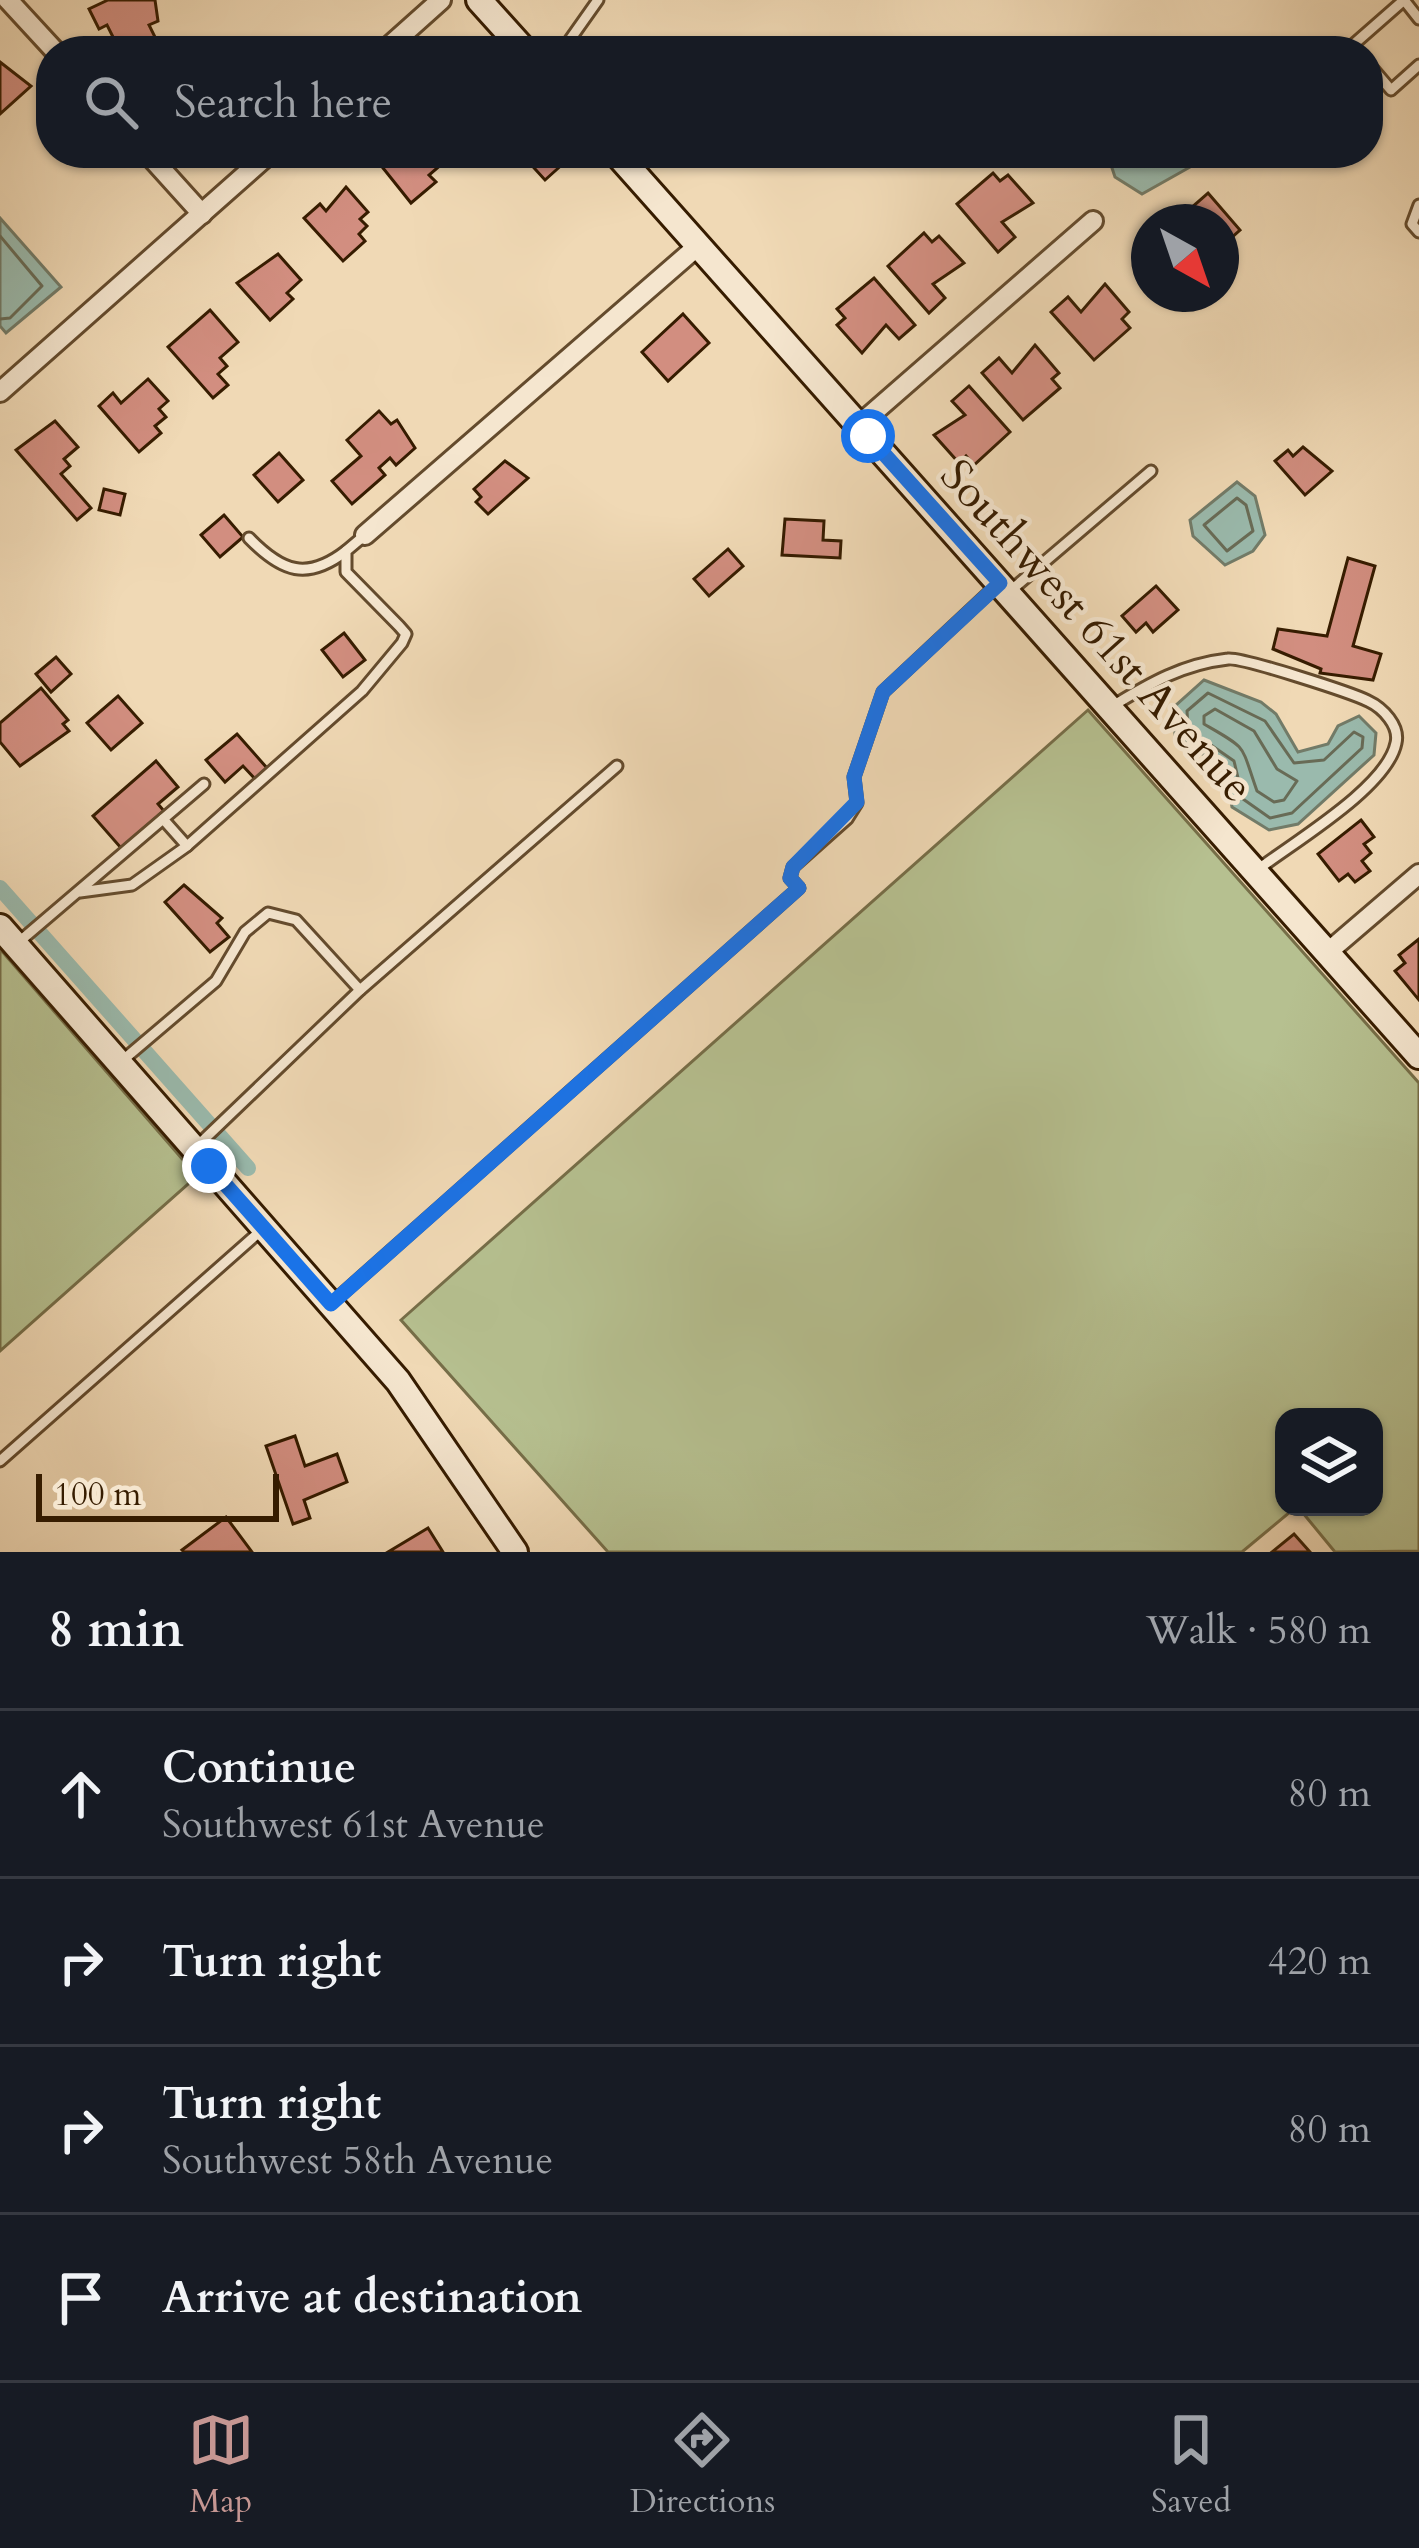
<!DOCTYPE html>
<html lang="en">
<head>
<meta charset="utf-8">
<style>
	:root { --surface:#171b24; --page:#20242c; --text:#f1f3f6; --muted:#9ea1a6; --line:#363941; --accent:#c59692 }
	body { margin:0; font-family:Cardo,serif; background:var(--page); color:var(--text) }
	.controls { position:absolute; right:36px; bottom:36px; display:grid; overflow:hidden; border-radius:24px; box-shadow:0 3px 9px #0004 }
	.controls button { width:108px; height:108px; display:grid; place-items:center; padding:0; border:0; border-bottom:3px solid var(--line); background:var(--surface); color:var(--text); font:60px sans-serif }
	.compass { position:absolute; left:1131px; top:204px; width:108px; height:108px; border-radius:50%; background:var(--surface); box-shadow:0 3px 9px #0004; rotate:140deg }
	.scale { position:absolute; left:36px; bottom:30px; width:243px; box-sizing:border-box; padding-left:12px; border:6px solid #361c00; border-top:0; font-size:33px; line-height:42px; white-space:nowrap; color:#361c00; -webkit-text-stroke:9px #f5e6cf; paint-order:stroke }
	.stop { position:absolute; width:36px; height:36px; margin:-27px; border:9px solid #1a73e8; border-radius:50%; background:#fff }
	.stop.end { background:#1a73e8; border-color:#fff; box-shadow:0 3px 12px #0008 }
	.list { margin:0; padding:0; list-style:none }
	h2 { display:flex; justify-content:space-between; align-items:center; height:156px; margin:0; padding:0 48px; font-size:51px }
	h2 small { font-size:39px; font-weight:400; color:var(--muted) }
	.list li { display:grid; grid-template-columns:78px 1fr auto; gap:36px; align-items:center; box-sizing:border-box; height:168px; padding:0 48px; border-top:3px solid var(--line) }
	.list b { display:block; font-size:45px; white-space:nowrap }
	.list p { margin:0; font-size:39px; white-space:nowrap; color:var(--muted) }
	.list em { font-size:39px; font-style:normal; color:var(--muted) }
	.icon { flex:none; width:66px; height:66px; fill:none; stroke:currentColor; stroke-width:2; stroke-linecap:round; stroke-linejoin:round }
	.map { position:relative; flex:none; width:1419px; height:1552px; overflow:hidden }
	.search { position:absolute; background:var(--surface); box-shadow:0 3px 9px #0004; left:36px; right:36px; top:36px; height:132px; display:flex; align-items:center; gap:30px; box-sizing:border-box; padding:0 42px; border-radius:48px; color:var(--muted); font-size:45px }
	.sheet { height:828px; background:var(--surface) }
	nav { display:flex; justify-content:space-around; align-items:center; box-sizing:border-box; height:168px; border-top:3px solid var(--line); background:var(--surface); font-size:33px; color:var(--muted) }
	nav a { display:grid; justify-items:center; gap:6px }
	nav .on { color:var(--accent) }
	.map>svg:first-child { display:block }
	.green { fill:#b6c090; stroke:#766e48; stroke-width:3 }
	.water { fill:#9abaad; stroke:#727b68; stroke-width:3 }
	.lines { fill:none; stroke-linecap:round; stroke-linejoin:round }
	.shore { stroke:#686b56; stroke-width:3 }
	.canal { stroke:#9abaad; stroke-width:16 }
	.building { fill:#d28e80; stroke:#361c00; stroke-width:3 }
	.lane-casing { stroke:#644b2d; stroke-width:15 }
	.street-casing { stroke:#644b2d; stroke-width:24 }
	.secondary-casing { stroke:#361c00; stroke-width:30 }
	.lane { stroke:#f5e6cf; stroke-width:9 }
	.street { stroke:#f5e6cf; stroke-width:18 }
	.secondary { stroke:#f5e6cf; stroke-width:24 }
	.route { stroke:#1a73e8; stroke-width:15 }
	.labels { text-anchor:middle; stroke-width:9; stroke-linejoin:round; paint-order:stroke }
	.street-label { font-size:45px; fill:#361c00; stroke:#f5e6cf }
</style>
</head>
<body>
<div class="map">
<svg width="1419" height="1552" viewBox="0 0 1419 1552">
	<rect width="100%" height="100%" fill="#f0d9b5"/>
	<filter id="stains"><feTurbulence type="fractalNoise" baseFrequency=".00167" numOctaves="4"/><feColorMatrix values="0 0 0 0 .2 0 0 0 0 .09 0 0 0 0 .02 0 0 0 .5 -.17"/></filter>
	<radialGradient id="worn" r=".72"><stop offset=".6" stop-color="#630" stop-opacity="0"/><stop offset="1" stop-color="#630" stop-opacity=".3"/></radialGradient>
	<g class="green">
		<polygon points="1088,710 1419,1083 1419,1551 1335,1552 1298,1507 1374,1507 1374,1417 1284,1417 1284,1507 1296,1507 1242,1552 608,1552 401,1320"/>
		<polygon points="0,949 197,1176 0,1351"/>
	</g>
	<g class="water">
		<polygon points="1118,153 1204,153 1199,162 1142,194 1115,177 1111,165"/>
		<polygon points="0,218 61,287 6,333 0,326"/>
		<polygon points="1237,482 1255,496 1265,535 1253,551 1225,565 1193,536 1190,520"/>
		<polygon points="1204,680 1261,702 1276,714 1298,752 1328,744 1338,726 1359,716 1376,733 1374,755 1298,824 1269,830 1232,807 1225,770 1175,735 1174,707"/>
	</g>
	<g class="lines">
		<g class="shore">
			<polyline points="0,236 42,286 10,318 0,319"/>
			<polygon points="1237,498 1246,505 1253,531 1227,551 1204,525"/>
			<polygon points="1208,693 1265,721 1294,763 1324,760 1354,732 1363,737 1362,748 1292,813 1270,818 1243,799 1234,761 1188,729 1187,711"/>
			<path d="M1215,709L1254,731L1277,769L1297,781L1284,800L1274,802L1257,791C1240,743 1249,750 1204,724V716Z"/>
		</g>
		<polyline class="canal" points="0,888 248,1168"/>
	</g>
	<g class="building">
		<polygon points="108,0 155,0 158,21 149,25 156,39 120,51 107,25 99,29 89,9"/>
		<polygon points="0,62 31,86 0,114"/>
		<polygon points="392,153 435,153 443,163 429,175 436,182 411,203 379,163"/>
		<polygon points="532,153 557,153 565,162 545,180 526,159"/>
		<polygon points="993,173 1000,181 1008,175 1033,203 1002,222 1015,237 998,252 957,204"/>
		<polygon points="346,187 368,212 360,219 367,226 359,234 365,241 343,261 304,218 320,204 326,211"/>
		<polygon points="1208,193 1240,230 1221,247 1221,222 1175,222"/>
		<polygon points="924,233 932,242 939,236 964,263 933,284 945,298 929,313 888,266"/>
		<polygon points="278,254 301,280 287,293 293,299 270,320 237,283"/>
		<polygon points="874,278 915,325 899,339 886,325 862,353 837,325 845,318 837,309"/>
		<polygon points="1105,284 1129,312 1122,319 1130,328 1094,360 1051,312 1068,297 1081,312"/>
		<polygon points="210,310 238,342 220,358 227,366 218,374 228,385 213,398 168,347"/>
		<polygon points="683,314 709,343 668,381 642,352"/>
		<polygon points="1035,345 1059,373 1052,379 1060,388 1023,420 982,373 999,358 1012,373"/>
		<polygon points="148,379 168,401 159,409 166,417 155,426 161,433 139,452 99,406 113,393 121,403"/>
		<polygon points="969,386 1010,432 974,465 966,456 959,463 934,435 965,415 952,401"/>
		<polygon points="379,411 391,424 397,420 415,448 396,465 390,458 379,468 385,475 352,504 332,481 361,456 347,440"/>
		<polygon points="55,421 78,447 64,459 70,466 61,474 91,508 77,520 16,450"/>
		<polygon points="1303,447 1332,471 1305,495 1275,461 1288,450 1293,456"/>
		<polygon points="279,453 303,480 278,502 254,475"/>
		<polygon points="505,461 528,478 488,514 476,502 481,497 474,489"/>
		<polygon points="104,489 125,494 120,515 99,510"/>
		<polygon points="224,515 243,537 220,557 201,535"/>
		<polygon points="785,519 824,521 823,540 841,541 840,558 782,555"/>
		<polygon points="728,549 743,566 709,596 694,579"/>
		<polygon points="1348,558 1375,566 1353,646 1381,654 1373,680 1320,673 1321,669 1273,649 1278,629 1327,636"/>
		<polygon points="1156,586 1178,610 1153,632 1146,623 1136,632 1122,616"/>
		<polygon points="344,633 365,660 343,677 322,650"/>
		<polygon points="56,657 71,674 51,692 36,674"/>
		<polygon points="41,688 68,720 63,724 69,731 20,766 0,742 0,723"/>
		<polygon points="118,696 142,723 111,750 87,723"/>
		<polygon points="237,734 267,768 255,779 243,766 225,782 206,760"/>
		<polygon points="156,761 178,787 158,804 164,811 121,848 93,816"/>
		<polygon points="1361,820 1374,837 1364,844 1371,853 1362,861 1370,871 1355,882 1348,874 1339,881 1318,854"/>
		<polygon points="184,885 222,918 217,923 229,937 210,952 165,902"/>
		<polygon points="1419,939 1419,1000 1395,971 1405,963 1399,955"/>
		<polygon points="295,1436 305,1466 337,1454 347,1482 304,1500 310,1518 293,1524 266,1446"/>
		<polygon points="226,1517 252,1552 184,1552 182,1550"/>
		<polygon points="428,1528 443,1552 388,1552"/>
		<polygon points="1294,1534 1310,1552 1272,1552"/>
	</g>
	<g class="lines">
		<defs>
			<g id="lane">
				<polyline points="562,51 598,0"/>
				<polyline points="1346,51 1404,0 1419,19"/>
				<polyline points="1368,63 1391,90 1419,65"/>
				<polyline points="1419,205 1412,224 1419,232"/>
				<path d="M249,538C282,572 307,581 346,551"/>
				<polyline points="1009,592 1151,471"/>
				<path d="M1111,707C1150,683 1183,664 1228,659C1242,657 1352,693 1368,701C1383,708 1400,726 1396,743C1387,788 1292,843 1256,871"/>
				<polyline points="187,846 362,691 402,643 406,634 399,626 346,572 346,551 365,535"/>
				<polyline points="80,892 132,885 187,846 163,819"/>
				<polyline points="20,941 204,784"/>
				<polyline points="123,1060 216,981 245,932 268,913 296,920 360,990"/>
				<polyline points="194,1149 360,990 617,766"/>
				<polyline points="333,1302 799,888 790,878 793,867 847,819 857,803 854,777 883,692 996,586"/>
				<polyline points="0,1461 264,1228"/>
			</g>
			<g id="street">
				<polyline points="8,0 55,51"/>
				<polyline points="384,51 441,0"/>
				<polyline points="147,153 202,214"/>
				<polyline points="0,392 270,153"/>
				<polyline points="859,425 1093,221"/>
				<polyline points="365,535 699,245"/>
				<polyline points="1328,952 1419,874"/>
			</g>
			<g id="secondary">
				<polyline points="479,0 525,51"/>
				<polyline points="616,153 1419,1056"/>
				<polyline points="0,927 398,1381 515,1552"/>
			</g>
		</defs>
		<use href="#lane" class="lane-casing"/>
		<use href="#street" class="street-casing"/>
		<use href="#secondary" class="secondary-casing"/>
		<use href="#lane" class="lane"/>
		<use href="#street" class="street"/>
		<use href="#secondary" class="secondary"/>
	</g>
	<g class="lines">
		<polyline class="route" points="209,1166 331,1304 799,888 790,878 793,867 857,802 854,777 883,692 1000,583 868,436"/>
	</g>
	<g class="labels">
		<g class="street-label">
			<text transform="translate(1098 630) rotate(48)" y="16">Southwest 61st Avenue</text>
		</g>
	</g>
	<rect width="100%" height="100%" filter="url(#stains)"/>
	<rect width="100%" height="100%" fill="url(#worn)"/>
</svg>
<div class="controls">
<button><svg class="icon" aria-label="layers" viewBox="0 0 24 24"><path d="M12 4l9 5-9 5-9-5zM3 14l9 5 9-5"/></svg></button>
</div>
<svg class="compass" viewBox="-18 -18 36 36"><path d="M0-13l5 13h-10z" fill="#e53935"/><path d="M0 13l5-13h-10z" fill="#9ea1a6"/></svg>
<div class="scale">100 m</div>
<div class="stop" style="left:868px;top:436px"></div>
<div class="stop end" style="left:209px;top:1166px"></div>
<div class="search"><svg class="icon" aria-label="search" viewBox="0 0 24 24"><circle cx="10" cy="10" r="6"/><path d="M15 15l6 6"/></svg>Search here</div>
</div>
<section class="sheet">
<h2>8 min<small>Walk · 580 m</small></h2>
<ul class="list">
<li><svg class="icon" aria-label="ahead" viewBox="0 0 24 24"><path d="M12 20V5M6 11l6-6 6 6"/></svg><div><b>Continue</b><p>Southwest 61st Avenue</p></div><em>80 m</em></li>
<li><svg class="icon" aria-label="right" viewBox="0 0 24 24"><path d="M7 20v-9h11M14 6l5 5-5 5"/></svg><div><b>Turn right</b></div><em>420 m</em></li>
<li><svg class="icon" aria-label="right" viewBox="0 0 24 24"><path d="M7 20v-9h11M14 6l5 5-5 5"/></svg><div><b>Turn right</b><p>Southwest 58th Avenue</p></div><em>80 m</em></li>
<li><svg class="icon" aria-label="arrive" viewBox="0 0 24 24"><path d="M6 21V4h12l-3 4 3 4H6"/></svg><div><b>Arrive at destination</b></div></li>
</ul>
</section>
<nav>
<a class="on"><svg class="icon" aria-label="map" viewBox="0 0 24 24"><path d="M3 6l6-2 6 2 6-2v14l-6 2-6-2-6 2zM9 4v14M15 6v14"/></svg>Map</a>
<a><svg class="icon" aria-label="directions" viewBox="0 0 24 24"><path d="M12 3l9 9-9 9-9-9zM9 14v-3h6M13 9l2 2-2 2"/></svg>Directions</a>
<a><svg class="icon" aria-label="saved" viewBox="0 0 24 24"><path d="M7 4h10v16l-5-4-5 4z"/></svg>Saved</a>
</nav>
</body>
</html>
